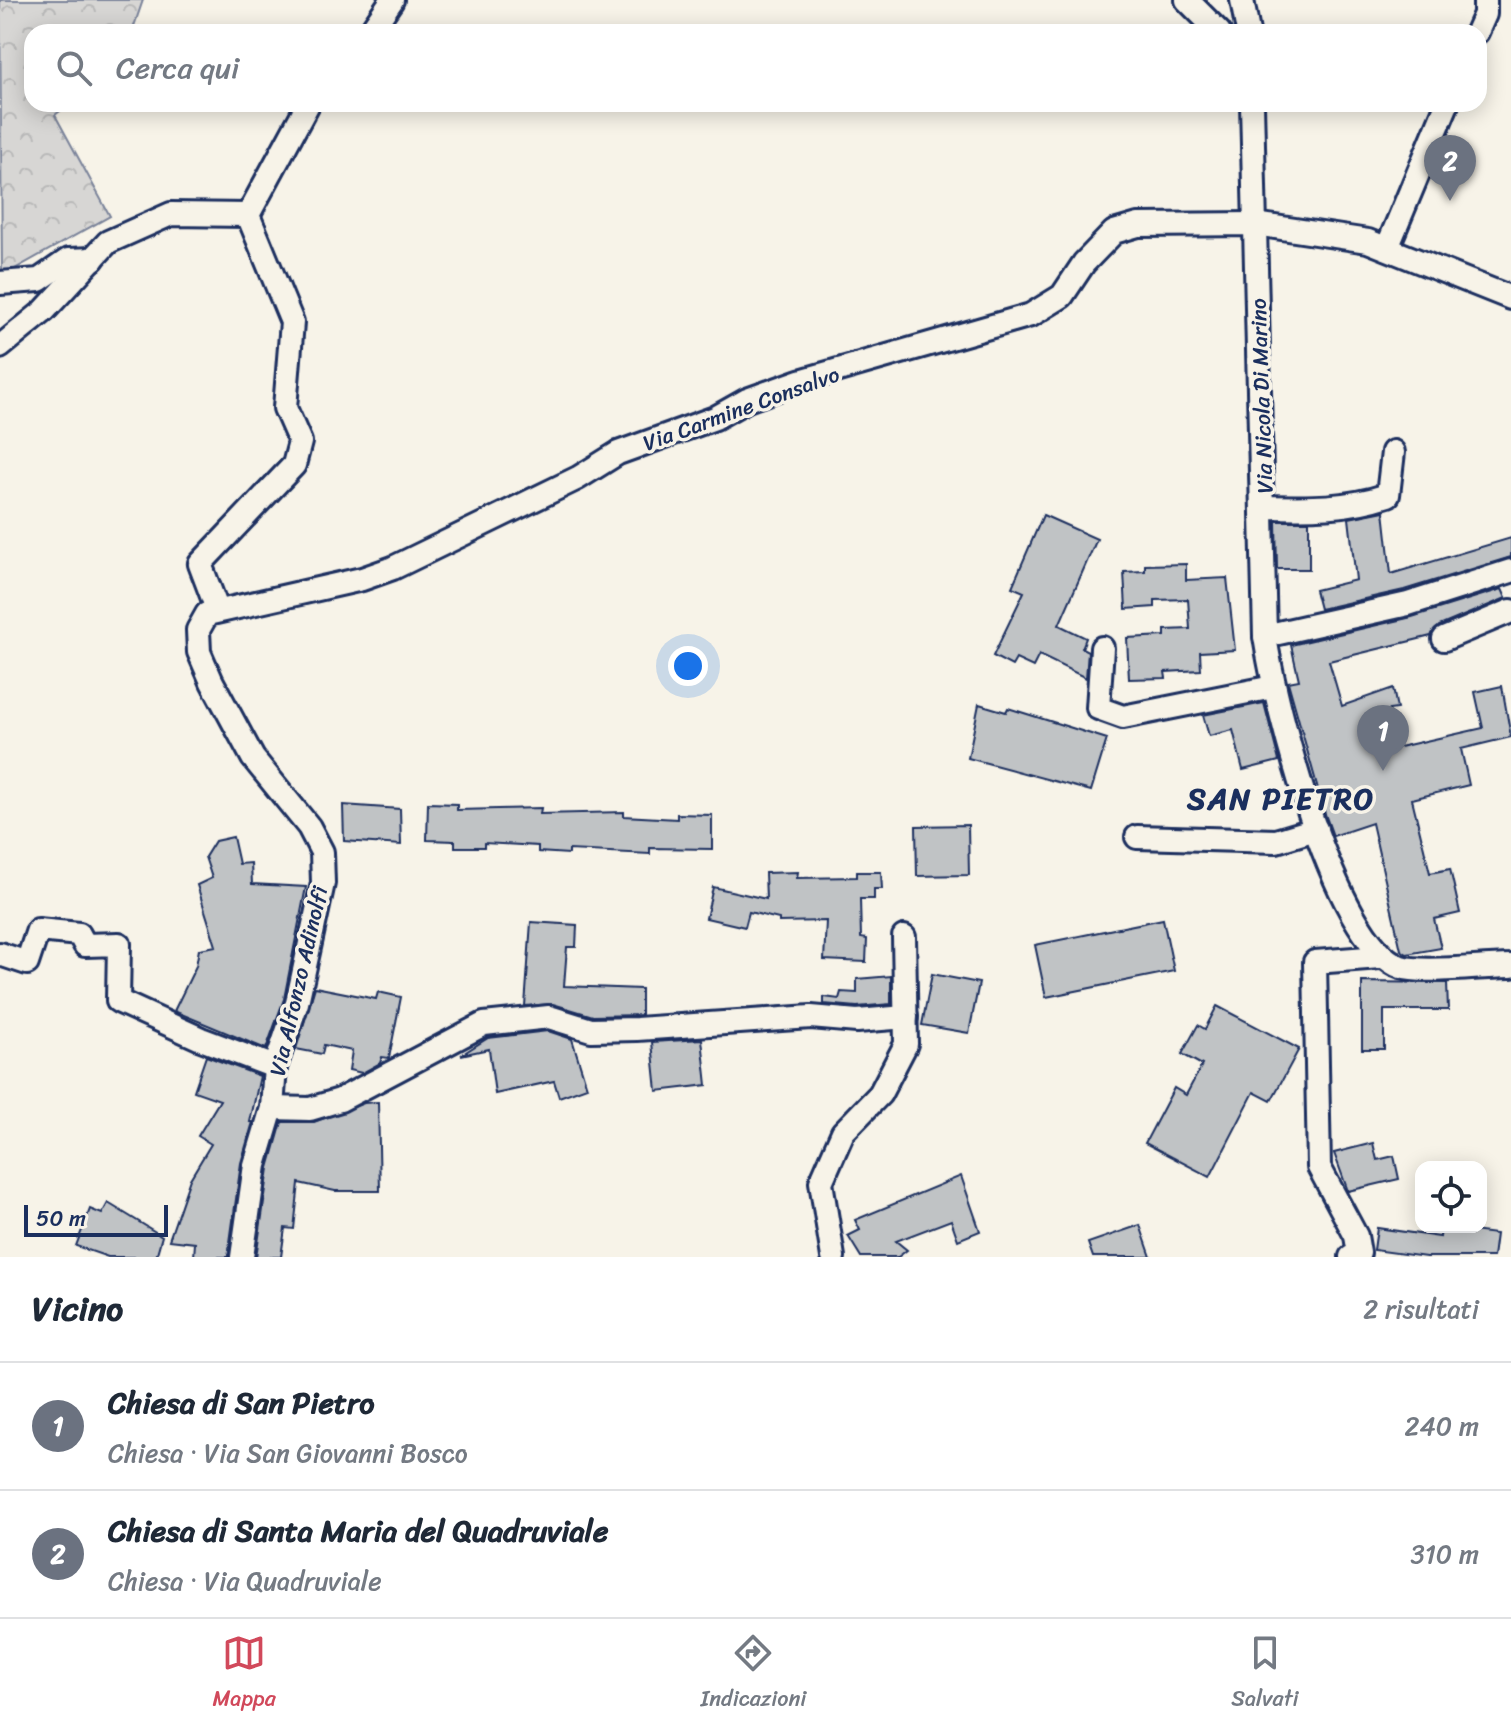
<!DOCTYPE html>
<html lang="it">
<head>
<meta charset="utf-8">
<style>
	:root { --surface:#fff; --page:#f2f2f3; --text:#1f2937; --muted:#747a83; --line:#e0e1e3; --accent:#d1495b }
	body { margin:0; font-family:Sriracha,sans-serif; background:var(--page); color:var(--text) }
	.controls { position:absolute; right:24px; bottom:24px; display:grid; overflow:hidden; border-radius:16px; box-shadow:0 4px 20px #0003 }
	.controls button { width:72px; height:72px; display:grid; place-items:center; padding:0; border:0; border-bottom:2px solid var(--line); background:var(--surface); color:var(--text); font:40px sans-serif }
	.scale { position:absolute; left:24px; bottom:20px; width:144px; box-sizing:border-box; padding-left:8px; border:4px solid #1b2f5e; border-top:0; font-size:22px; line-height:28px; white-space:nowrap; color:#1b2f5e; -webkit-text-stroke:6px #f7f3e8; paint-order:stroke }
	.you { position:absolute; left:688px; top:666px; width:28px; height:28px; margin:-20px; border:6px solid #fff; border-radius:50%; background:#1a73e8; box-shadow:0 0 0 12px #1a73e833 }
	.badge { display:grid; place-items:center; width:52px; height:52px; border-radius:50%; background:var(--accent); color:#fff; font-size:26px; font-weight:700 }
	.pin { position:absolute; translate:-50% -66px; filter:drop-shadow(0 2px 4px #0008) }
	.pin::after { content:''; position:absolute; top:42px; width:28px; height:24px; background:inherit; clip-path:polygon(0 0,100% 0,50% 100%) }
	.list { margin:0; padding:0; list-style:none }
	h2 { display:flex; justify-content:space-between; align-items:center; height:104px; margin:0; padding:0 32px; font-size:34px }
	h2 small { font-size:26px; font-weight:400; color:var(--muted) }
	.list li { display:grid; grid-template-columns:52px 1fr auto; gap:24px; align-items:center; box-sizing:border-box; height:128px; padding:0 32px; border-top:2px solid var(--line) }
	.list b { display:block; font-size:30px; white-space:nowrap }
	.list p { margin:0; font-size:26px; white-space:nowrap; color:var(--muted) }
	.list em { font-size:26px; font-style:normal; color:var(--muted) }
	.icon { flex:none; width:44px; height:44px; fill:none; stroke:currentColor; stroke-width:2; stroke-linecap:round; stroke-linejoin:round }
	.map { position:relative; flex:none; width:1511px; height:1257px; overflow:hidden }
	.search { position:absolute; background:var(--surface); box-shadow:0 4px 20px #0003; left:24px; right:24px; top:24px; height:88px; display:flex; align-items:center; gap:20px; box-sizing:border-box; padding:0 28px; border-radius:24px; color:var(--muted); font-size:30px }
	.sheet { height:360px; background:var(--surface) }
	nav { display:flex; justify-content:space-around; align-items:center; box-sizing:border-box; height:112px; border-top:2px solid var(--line); background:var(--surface); font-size:22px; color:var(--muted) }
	nav a { display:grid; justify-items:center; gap:4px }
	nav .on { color:var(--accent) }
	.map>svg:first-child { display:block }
	.forest { fill:url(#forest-crowns); stroke:#798299; stroke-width:2 }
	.building { fill:#c0c3c5; stroke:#1b2f5e; stroke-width:2 }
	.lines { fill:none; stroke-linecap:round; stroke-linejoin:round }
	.minor-casing { stroke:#1b2f5e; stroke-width:28 }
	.minor { stroke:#f7f3e8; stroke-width:22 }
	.labels { text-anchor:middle; stroke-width:7; stroke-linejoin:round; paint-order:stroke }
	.street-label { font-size:22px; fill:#1b2f5e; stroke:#f7f3e8 }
	.district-label { font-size:30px; font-weight:bold; letter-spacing:2px; fill:#1b2f5e; stroke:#f7f3e8 }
</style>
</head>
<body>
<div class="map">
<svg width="1511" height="1257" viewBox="0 0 1511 1257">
	<defs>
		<pattern id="forest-crowns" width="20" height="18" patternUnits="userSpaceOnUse" patternTransform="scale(2)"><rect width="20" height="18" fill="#d7d6d4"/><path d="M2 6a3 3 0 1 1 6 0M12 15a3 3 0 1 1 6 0" fill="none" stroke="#b8b8b8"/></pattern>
	</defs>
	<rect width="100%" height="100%" fill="#f7f3e8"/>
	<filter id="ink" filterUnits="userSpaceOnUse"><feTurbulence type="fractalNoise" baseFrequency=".0125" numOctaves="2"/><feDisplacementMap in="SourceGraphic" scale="16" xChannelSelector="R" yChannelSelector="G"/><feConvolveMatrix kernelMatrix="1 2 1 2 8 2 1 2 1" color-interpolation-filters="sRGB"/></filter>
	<g filter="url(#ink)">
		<polygon class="forest" points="0,0 143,0 132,32 32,32 32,104 69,104 55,115 110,216 2,276"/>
		<g class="building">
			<polygon points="1384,511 1391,574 1511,538 1511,557 1404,590 1320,609 1315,590 1356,580 1349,518"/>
			<polygon points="1043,515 1097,539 1059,625 1086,638 1082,648 1088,651 1086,678 1039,655 1033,667 1016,659 1012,666 993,656 1024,592 1012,587"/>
			<polygon points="1276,521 1309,521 1309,569 1277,569"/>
			<polygon points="1186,564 1186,580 1227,578 1235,650 1200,652 1201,670 1165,672 1166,678 1129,679 1127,638 1165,636 1165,630 1190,629 1188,599 1155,600 1155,607 1126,609 1124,572 1145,571 1145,565"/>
			<polygon points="1502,589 1506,598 1439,626 1431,636 1329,661 1342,706 1393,688 1397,709 1389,710 1399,747 1483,728 1475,692 1502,686 1511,737 1461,749 1469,785 1412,799 1430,873 1450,869 1460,913 1434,919 1441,948 1407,954 1401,950 1372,823 1333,836 1325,814 1288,682 1299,680 1291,645 1412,617"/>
			<polygon points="1264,703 1279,761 1243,770 1233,730 1209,736 1203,715"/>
			<polygon points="979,704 1006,712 1008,708 1107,739 1091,791 968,758"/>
			<polygon points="428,803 457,804 457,810 541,808 540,814 624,812 624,816 677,819 677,814 712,815 712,849 650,848 650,854 569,850 569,854 538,852 538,846 484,843 484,847 455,847 455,841 427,840"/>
			<polygon points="343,805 400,809 401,845 344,841"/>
			<polygon points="968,825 969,875 917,876 916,826"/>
			<polygon points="233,837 239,864 251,863 252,884 306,887 284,999 266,1049 174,1011 196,966 199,949 216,946 197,885 212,878 205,857 215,841"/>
			<polygon points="798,872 797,878 857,877 857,872 881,872 882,889 874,889 874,899 860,899 861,938 867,939 866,962 824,960 826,921 779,922 779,919 749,912 745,927 706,918 713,887 766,899 765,873"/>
			<polygon points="1163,919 1174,971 1046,997 1035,945"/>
			<polygon points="531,922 577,925 576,947 567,947 564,986 641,989 641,1015 593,1016 553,1004 525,1006"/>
			<polygon points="932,974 979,983 969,1033 922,1025"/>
			<polygon points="891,976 891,1004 857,1007 824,1004 824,997 839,999 841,992 857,993 857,979"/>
			<polygon points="1362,982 1447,983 1448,1010 1384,1010 1384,1049 1362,1049"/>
			<polygon points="315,987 376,999 378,992 401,997 389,1058 382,1057 380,1063 362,1073 349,1070 352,1051 324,1045 322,1054 296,1049"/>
			<polygon points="1217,1006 1299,1049 1271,1101 1254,1092 1210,1177 1145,1143 1174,1088 1186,1095 1202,1065 1182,1054 1198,1025 1205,1029"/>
			<polygon points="548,1031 572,1039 587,1087 559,1097 554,1081 495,1094 489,1049 461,1055 488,1038"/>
			<polygon points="702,1039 707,1085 657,1091 652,1042"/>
			<polygon points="206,1056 260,1076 250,1122 253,1122 241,1163 228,1257 194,1257 195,1243 169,1240 190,1179 211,1144 198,1136 220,1100 194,1091"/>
			<polygon points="378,1102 380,1191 335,1191 299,1183 294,1229 285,1228 281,1257 256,1257 269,1168 282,1122 314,1122 364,1103"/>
			<polygon points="1373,1143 1377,1160 1394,1156 1399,1179 1348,1191 1334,1153"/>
			<polygon points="961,1176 980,1231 958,1240 951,1220 896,1241 907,1250 898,1257 861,1257 848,1236 860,1230 855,1220"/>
			<polygon points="108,1203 162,1236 156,1257 108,1257 76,1246 90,1209 102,1214"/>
			<polygon points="1140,1225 1151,1257 1093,1257 1088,1243"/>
			<polygon points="1441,1227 1496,1234 1493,1257 1426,1257 1374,1250 1377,1228 1440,1237"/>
		</g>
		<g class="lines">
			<defs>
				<g id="minor">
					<polyline points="1187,0 1219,32"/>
					<polyline points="1242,0 1248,32"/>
					<polyline points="370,32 392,0"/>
					<polyline points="1477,32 1485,14 1485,0"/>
					<path d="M1252,104L1265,636C1275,705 1334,943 1401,967C1422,974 1485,966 1511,966"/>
					<polyline points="248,215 308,104"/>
					<polyline points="1387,248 1447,104"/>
					<polyline points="0,283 39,280 68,260 93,259"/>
					<polyline points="0,347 44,311 108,242 171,214 248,215"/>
					<path d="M1265,507C1308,508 1346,509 1388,495L1393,452"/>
					<polyline points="217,609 200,564 294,465 300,442 285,408 292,322 248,215"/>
					<polyline points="1265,636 1408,604 1511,571"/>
					<polyline points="1444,639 1511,611"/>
					<polyline points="1102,648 1098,708 1123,717 1273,687"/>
					<polyline points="1137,837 1276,841 1316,829"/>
					<polyline points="0,954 27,963 38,930 79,934 85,945 119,944 118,1001 201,1039 275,1067"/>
					<polyline points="272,1108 310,1109 340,1100 484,1024 549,1017 591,1030 637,1029 811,1017 857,1021 906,1017"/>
					<polyline points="242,1257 255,1165 272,1108 275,1067 297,1003 323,883 322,852 309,827 253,758 212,682 199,652 198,630 207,614 362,579 393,568 578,478 618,453 715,418 747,400 800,381 1031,315 1062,296 1084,263 1114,232 1138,225 1255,224 1368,241 1511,298"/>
					<polyline points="833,1257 821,1182 843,1132 880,1094 906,1044 904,937"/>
					<polyline points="1351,1257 1359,1253 1356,1236 1319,1167 1315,962 1380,957"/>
				</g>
			</defs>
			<use href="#minor" class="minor-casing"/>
			<use href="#minor" class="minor"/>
		</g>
	</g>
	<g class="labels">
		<g class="street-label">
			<text transform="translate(1261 396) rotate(-92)" y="8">Via Nicola Di Marino</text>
			<text transform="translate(741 408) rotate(-20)" y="8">Via Carmine Consalvo</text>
			<text transform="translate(298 981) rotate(-77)" y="8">Via Alfonzo Adinolfi</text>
		</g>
		<g class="district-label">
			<text x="1281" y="809">SAN PIETRO</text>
		</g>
	</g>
</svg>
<div class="controls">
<button><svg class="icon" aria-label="locate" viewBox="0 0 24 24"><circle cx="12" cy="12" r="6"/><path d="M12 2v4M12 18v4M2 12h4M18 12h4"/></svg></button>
</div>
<div class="scale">50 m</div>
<div class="you"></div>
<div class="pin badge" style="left:1383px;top:771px;background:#6b7280">1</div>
<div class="pin badge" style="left:1450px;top:201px;background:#6b7280">2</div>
<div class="search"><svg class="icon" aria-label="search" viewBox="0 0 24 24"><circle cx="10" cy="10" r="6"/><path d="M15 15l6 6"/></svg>Cerca qui</div>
</div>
<section class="sheet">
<h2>Vicino<small>2 risultati</small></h2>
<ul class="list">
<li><span class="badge" style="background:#6b7280">1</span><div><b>Chiesa di San Pietro</b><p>Chiesa · Via San Giovanni Bosco</p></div><em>240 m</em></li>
<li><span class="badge" style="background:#6b7280">2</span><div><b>Chiesa di Santa Maria del Quadruviale</b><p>Chiesa · Via Quadruviale</p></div><em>310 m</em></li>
</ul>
</section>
<nav>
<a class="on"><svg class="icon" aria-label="map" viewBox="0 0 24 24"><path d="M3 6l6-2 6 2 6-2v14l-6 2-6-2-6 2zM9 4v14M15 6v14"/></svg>Mappa</a>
<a><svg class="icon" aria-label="directions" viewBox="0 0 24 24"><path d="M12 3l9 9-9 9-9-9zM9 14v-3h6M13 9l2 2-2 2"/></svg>Indicazioni</a>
<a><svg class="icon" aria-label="saved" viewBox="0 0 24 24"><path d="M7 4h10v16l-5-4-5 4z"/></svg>Salvati</a>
</nav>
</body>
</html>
